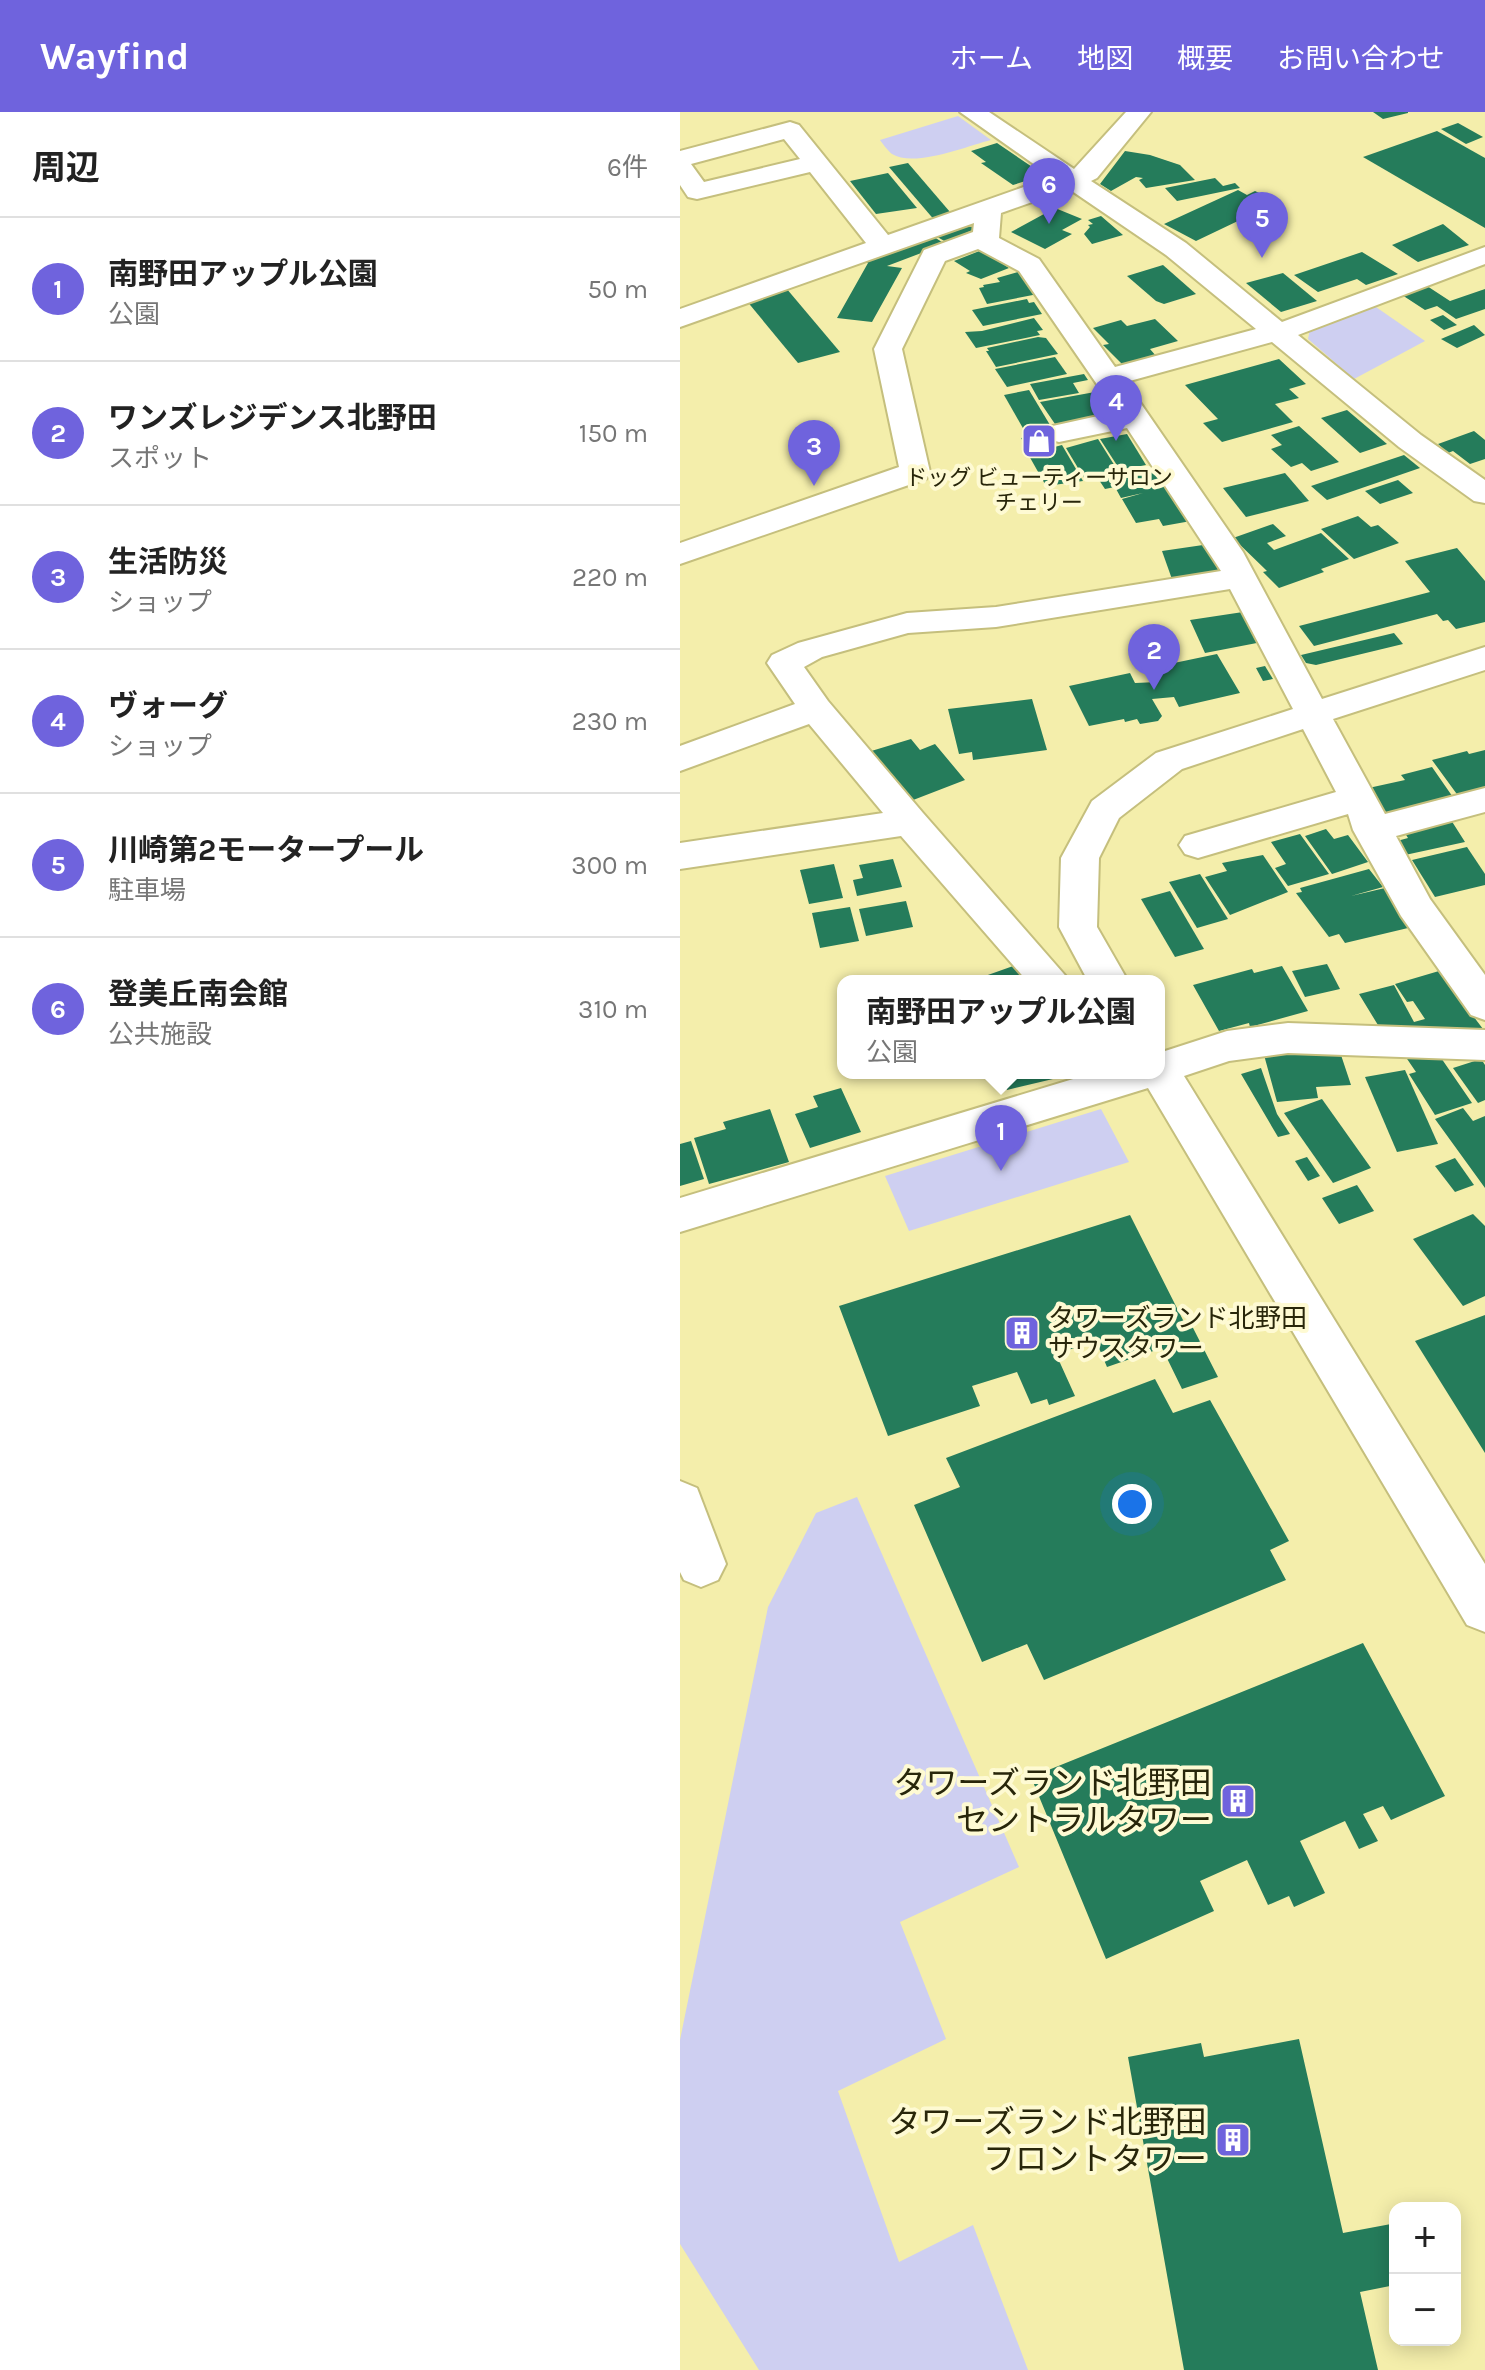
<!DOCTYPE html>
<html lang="ja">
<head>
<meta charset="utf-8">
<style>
	:root { --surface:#fff; --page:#f6f6f6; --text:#222; --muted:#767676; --line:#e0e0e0; --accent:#6f63dd }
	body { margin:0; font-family:Karla,"Noto Sans JP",sans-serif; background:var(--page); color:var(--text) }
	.controls { position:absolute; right:24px; bottom:24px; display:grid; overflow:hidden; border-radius:16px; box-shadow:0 4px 20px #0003 }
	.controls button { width:72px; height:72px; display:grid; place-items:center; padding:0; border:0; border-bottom:2px solid var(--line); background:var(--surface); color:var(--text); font:40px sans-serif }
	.you { position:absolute; left:452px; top:1392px; width:28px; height:28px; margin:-20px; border:6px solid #fff; border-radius:50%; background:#1a73e8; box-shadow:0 0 0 12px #1a73e833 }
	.badge { display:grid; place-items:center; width:52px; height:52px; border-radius:50%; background:var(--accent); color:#fff; font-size:26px; font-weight:700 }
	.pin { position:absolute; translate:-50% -66px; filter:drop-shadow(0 2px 4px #0008) }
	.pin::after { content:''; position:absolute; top:42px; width:28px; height:24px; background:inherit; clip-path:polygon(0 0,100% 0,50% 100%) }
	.popup { position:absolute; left:157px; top:863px; width:328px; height:104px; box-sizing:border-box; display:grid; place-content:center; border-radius:16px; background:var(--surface); filter:drop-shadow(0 2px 6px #0005); font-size:26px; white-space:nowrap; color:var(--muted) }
	.popup b { font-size:30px; color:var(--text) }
	.popup::after { content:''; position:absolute; left:50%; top:100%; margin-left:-16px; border:16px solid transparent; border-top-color:var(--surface) }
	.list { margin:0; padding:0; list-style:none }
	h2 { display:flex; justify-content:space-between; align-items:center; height:104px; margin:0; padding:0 32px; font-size:34px }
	h2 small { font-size:26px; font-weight:400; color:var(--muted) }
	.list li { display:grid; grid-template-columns:52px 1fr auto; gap:24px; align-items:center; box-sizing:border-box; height:144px; padding:0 32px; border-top:2px solid var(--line) }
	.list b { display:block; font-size:30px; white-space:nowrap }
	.list p { margin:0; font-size:26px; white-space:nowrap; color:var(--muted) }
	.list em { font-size:26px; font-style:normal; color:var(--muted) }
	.map { position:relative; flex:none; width:805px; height:2258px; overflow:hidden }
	header { display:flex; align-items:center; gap:48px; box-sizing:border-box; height:112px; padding:0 40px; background:var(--accent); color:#fff }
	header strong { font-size:38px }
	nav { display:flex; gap:44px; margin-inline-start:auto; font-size:28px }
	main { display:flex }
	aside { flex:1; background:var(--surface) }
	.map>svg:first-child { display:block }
	.green { fill:#cecff1 }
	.building { fill:#257c5b }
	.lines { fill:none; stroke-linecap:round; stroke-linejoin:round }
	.minor-casing { stroke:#c5bf7d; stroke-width:4 }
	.minor { fill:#fff; fill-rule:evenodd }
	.labels { text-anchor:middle; stroke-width:8; stroke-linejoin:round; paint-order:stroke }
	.far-poi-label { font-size:22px; fill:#28260a; stroke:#fefad3 }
	.poi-label { font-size:26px; fill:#28260a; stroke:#fefad3; text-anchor:start }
	.near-poi-label { font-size:32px; fill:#28260a; stroke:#fefad3; text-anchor:end }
</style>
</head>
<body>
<header>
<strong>Wayfind</strong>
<nav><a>ホーム</a><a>地図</a><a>概要</a><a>お問い合わせ</a></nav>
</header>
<main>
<aside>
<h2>周辺<small>6件</small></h2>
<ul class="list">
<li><span class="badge">1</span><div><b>南野田アップル公園</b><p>公園</p></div><em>50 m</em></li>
<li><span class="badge">2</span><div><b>ワンズレジデンス北野田</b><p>スポット</p></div><em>150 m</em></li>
<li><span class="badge">3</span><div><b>生活防災</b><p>ショップ</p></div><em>220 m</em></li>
<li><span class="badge">4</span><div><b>ヴォーグ</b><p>ショップ</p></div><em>230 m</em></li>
<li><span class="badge">5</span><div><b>川崎第2モータープール</b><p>駐車場</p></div><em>300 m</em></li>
<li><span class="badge">6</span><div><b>登美丘南会館</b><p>公共施設</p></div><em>310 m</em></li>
</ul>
</aside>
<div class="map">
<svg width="805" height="2258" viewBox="0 0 805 2258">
	<rect width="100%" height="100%" fill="#f4eeab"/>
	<g class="green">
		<path d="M278,4L311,28C287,34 234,56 212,42C208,39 203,32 200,28Z"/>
		<polygon points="693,193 745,229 674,267 628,227 630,217"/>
		<polygon points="421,997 449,1050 229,1119 205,1064"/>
		<polygon points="177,1385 339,1755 220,1810 266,1927 158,1979 219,2150 293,2113 348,2258 79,2258 0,2132 0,1928 88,1495 136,1401"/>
	</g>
	<g class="building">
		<polygon points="693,0 728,0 728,1 703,7"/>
		<polygon points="778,11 803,25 786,32 761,17"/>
		<polygon points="757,19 805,46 805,116 683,45"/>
		<polygon points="317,31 364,63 333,73 301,51 306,50 291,39"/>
		<polygon points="445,39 470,43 500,53 515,68 466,76 459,68 463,66 456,65 431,79 420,72"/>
		<polygon points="228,51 270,100 256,110 209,55"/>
		<polygon points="208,61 237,96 196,102 170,69"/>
		<polygon points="535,66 543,74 555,71 560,76 497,89 485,76"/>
		<polygon points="558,78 567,83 575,79 598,90 516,129 484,112"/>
		<polygon points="375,96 402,107 382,118 392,122 365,137 331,120"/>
		<polygon points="421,104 443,123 412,132 404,122 410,115 408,113 413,112 408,108"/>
		<polygon points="289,108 295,111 289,113 295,117 266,130 254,123"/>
		<polygon points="763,112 789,133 738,150 712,133"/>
		<polygon points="251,123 265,132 207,154 222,156 192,210 157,206 188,151 183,148"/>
		<polygon points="302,138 329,156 301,167 286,161 290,159 274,149"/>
		<polygon points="682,140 718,162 686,173 677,167 638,180 614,163"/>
		<polygon points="483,153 516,182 484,192 476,189 447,164"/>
		<polygon points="341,159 347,167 343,168 349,170 358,182 307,192 299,176 304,175 303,173 320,170 317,166"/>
		<polygon points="603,161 637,189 601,200 566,171"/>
		<polygon points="747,174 770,189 805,177 805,197 776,207 757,194 745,198 722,183"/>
		<polygon points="106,176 160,240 118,251 66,188"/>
		<polygon points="347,187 349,191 354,190 362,202 303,214 292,198"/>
		<polygon points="763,203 777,213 764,218 750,208"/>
		<polygon points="354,206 363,218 357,219 360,223 296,236 285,220 302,219"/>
		<polygon points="475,207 498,229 470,237 476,244 443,253 423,233 429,232 413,216 441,208 447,214"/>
		<polygon points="794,213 805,223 777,236 761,227"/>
		<polygon points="358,225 366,226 378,242 316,255 306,239 309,239 307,236"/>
		<polygon points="375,245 387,262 327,275 315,257"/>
		<polygon points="599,247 626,272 609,277 619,286 595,292 613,310 542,330 523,311 538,307 505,273"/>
		<polygon points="404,262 408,268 393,271 399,281 359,288 350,272"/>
		<polygon points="349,278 370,313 344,318 324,283"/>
		<polygon points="426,278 436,293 431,300 421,298 424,302 375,312 360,290"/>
		<polygon points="667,298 707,332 680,341 641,306"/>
		<polygon points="619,314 659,350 631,359 622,351 611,355 591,337 602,333 591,323"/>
		<polygon points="794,319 805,328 805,347 790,352 773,339 768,341 758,332"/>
		<polygon points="365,322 368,334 348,339 341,326"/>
		<polygon points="447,322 466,353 440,358 420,327"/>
		<polygon points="418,327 438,359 404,366 386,336"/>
		<polygon points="382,333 403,369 366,374 348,342"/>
		<polygon points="724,343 740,356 647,388 631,374"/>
		<polygon points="478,354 511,409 483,414 479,407 456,411 442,387 463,381 441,386 435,375 425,377 417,365"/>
		<polygon points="605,361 629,389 566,405 543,376"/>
		<polygon points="718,368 733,381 700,392 685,379"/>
		<polygon points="678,404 691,415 698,413 719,431 674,447 641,417"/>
		<polygon points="593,412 606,424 587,431 594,438 641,421 669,447 641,457 644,460 599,476 583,460 587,459 553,426"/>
		<polygon points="523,433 542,463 493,470 482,439"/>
		<polygon points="777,436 805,469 805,510 776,517 768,508 763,509 757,502 634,534 619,514 750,480 725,449"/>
		<polygon points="563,500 582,530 525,541 510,508"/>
		<polygon points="714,521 723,532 636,553 626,551 621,543"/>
		<polygon points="537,542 560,581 499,595 494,585 472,587 482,604 478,609 460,612 457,607 445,610 444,607 409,614 389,574 450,561 455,571 478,570 476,567 481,566 475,555"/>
		<polygon points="585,554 593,567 583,569 576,556"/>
		<polygon points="352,587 367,638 293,648 292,640 279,642 268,597"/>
		<polygon points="231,627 240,638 255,632 285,668 228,690 188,640"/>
		<polygon points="805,638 805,678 779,685 752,648 787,639 789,642"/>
		<polygon points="752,655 777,691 705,709 684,677 725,668 721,663"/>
		<polygon points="771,708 785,730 725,743 717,729 728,726 723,718"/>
		<polygon points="646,717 654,727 668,723 688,750 652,762 625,724"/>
		<polygon points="620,722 649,762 608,774 595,756 606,752 591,730"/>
		<polygon points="787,735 805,762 805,773 755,785 732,748"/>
		<polygon points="583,743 608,780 550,803 525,765 547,759 542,751"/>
		<polygon points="213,747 222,775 177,784 173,768 183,766 179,753"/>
		<polygon points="154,752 163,786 129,792 120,758"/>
		<polygon points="689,757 703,775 671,784 705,776 728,816 665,831 659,822 649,825 616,781 622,780 620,776"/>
		<polygon points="520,762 548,807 517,816 489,770"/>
		<polygon points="490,779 524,837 495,845 461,787"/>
		<polygon points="226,789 233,815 186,824 179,797"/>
		<polygon points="170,795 179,829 140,836 132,801"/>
		<polygon points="647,852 660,877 625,885 612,859"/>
		<polygon points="336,853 347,869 291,869"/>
		<polygon points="602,854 628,899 570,915 569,911 539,919 513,873 572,857 574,861"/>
		<polygon points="759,859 803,917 797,922 701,918 679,882 714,873 734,910 745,907 733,889 727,890 715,872"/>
		<polygon points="660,940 671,973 636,975 638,986 597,990 584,943"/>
		<polygon points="757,940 792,991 755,1003 729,962 736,960 723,941"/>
		<polygon points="801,947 805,953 805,988 798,991 773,956"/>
		<polygon points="581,956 597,1002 610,1022 598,1025 561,962"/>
		<polygon points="725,958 758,1032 717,1040 685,965"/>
		<polygon points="321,961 394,961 394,962 327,978"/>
		<polygon points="161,976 181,1020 130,1036 115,1002 138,995 133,984"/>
		<polygon points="642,987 691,1056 653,1071 604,1001"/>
		<polygon points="783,996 793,1009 805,1004 805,1076 755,1007"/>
		<polygon points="90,997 109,1050 29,1072 14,1026 46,1017 43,1010"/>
		<polygon points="11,1029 24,1067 0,1074 0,1032"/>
		<polygon points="627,1045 640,1064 628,1069 615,1049"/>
		<polygon points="775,1046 794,1073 775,1080 755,1054"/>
		<polygon points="677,1073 694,1099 659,1112 642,1086"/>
		<polygon points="793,1102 805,1114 805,1184 783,1194 733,1127"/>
		<polygon points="450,1103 505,1212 510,1210 538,1265 502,1277 482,1236 427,1255 416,1229 376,1242 395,1284 369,1293 367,1287 351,1292 337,1260 292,1274 300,1294 208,1324 159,1194"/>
		<polygon points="805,1203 805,1341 735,1229"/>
		<polygon points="475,1267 493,1301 530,1288 609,1429 590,1438 606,1468 364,1568 347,1532 302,1550 234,1393 280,1375 266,1346"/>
		<polygon points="683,1531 765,1684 711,1708 703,1694 683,1702 698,1729 679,1737 665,1709 620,1729 645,1781 614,1795 609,1784 588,1793 567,1748 520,1769 534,1799 426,1847 351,1665"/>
		<polygon points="619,1927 663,2121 711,2112 715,2128 715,2173 680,2180 698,2258 504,2258 448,1945 521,1931 524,1945"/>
	</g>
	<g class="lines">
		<defs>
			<g id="minor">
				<path d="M280,0H309L394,57L446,0H471L417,66L411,69L506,131L602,210L805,135V152L618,223L741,323L805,368V391L794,389L719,335L592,230L446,270L563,440L642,587L805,535V558L653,607L705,702L805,676V700L716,724L750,787L805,863V908L791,903L721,804L673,718L668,702L518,746L505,742L499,733L505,724L656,680L623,617L502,657L439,706L419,746L417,815L448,869H408L379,815L381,746L412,689L476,641L613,597L550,477L316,515L228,521L142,545L124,555L148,589L243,701L390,869H347L221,724L0,757V731L203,701L129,612L0,659V634L115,592L87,551L92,543L118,531L227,501L316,495L541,459L447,316L379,330L368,327L364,321L368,315L436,300L339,159L298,137L265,149L222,237L250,360L246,367L0,452V431L219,355L194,237L244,138L293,120L294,111L0,215V197L186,131L130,60L17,87L8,85L0,73V39L110,10L119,13L208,123L372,65ZM104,27L120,47L24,70L11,52ZM389,77L486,143L576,217L435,255L359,147L319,126L321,101Z"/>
				<polygon points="608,911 805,918 805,948 608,941 549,949 504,964 805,1452 805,1520 787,1513 468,976 0,1120 0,1086 413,961 479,961 479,941 547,919"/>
				<polygon points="0,1369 17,1376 46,1452 38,1468 21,1475 4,1468 0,1460"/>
			</g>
		</defs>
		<use href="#minor" class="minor-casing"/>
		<use href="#minor" class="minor"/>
	</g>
	<defs>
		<symbol id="shop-square" viewBox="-11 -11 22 22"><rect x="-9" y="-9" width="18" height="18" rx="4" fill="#6f63dd" stroke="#fefad3"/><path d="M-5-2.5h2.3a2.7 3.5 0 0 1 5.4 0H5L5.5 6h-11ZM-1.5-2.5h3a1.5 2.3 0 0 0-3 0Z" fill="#fff"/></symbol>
		<symbol id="building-square" viewBox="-11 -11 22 22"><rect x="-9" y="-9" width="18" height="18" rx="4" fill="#6f63dd" stroke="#fefad3"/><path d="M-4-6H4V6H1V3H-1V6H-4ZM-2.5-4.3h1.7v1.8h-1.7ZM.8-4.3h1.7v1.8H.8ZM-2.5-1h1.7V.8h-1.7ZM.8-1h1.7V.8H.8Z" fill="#fff"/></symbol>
	</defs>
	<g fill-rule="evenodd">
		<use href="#shop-square" x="339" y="309" width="40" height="40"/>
		<use href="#building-square" x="322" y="1201" width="40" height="40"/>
		<use href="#building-square" x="538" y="1669" width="40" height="40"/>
		<use href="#building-square" x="533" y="2008" width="40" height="40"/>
	</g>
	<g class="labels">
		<g class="far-poi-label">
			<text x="359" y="373">ドッグ ビューティーサロン<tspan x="359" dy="25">チェリー</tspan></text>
		</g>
		<g class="poi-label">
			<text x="368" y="1215">タワーズランド北野田<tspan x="368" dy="30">サウスタワー</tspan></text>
		</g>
		<g class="near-poi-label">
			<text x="532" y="1682">タワーズランド北野田<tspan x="532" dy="37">セントラルタワー</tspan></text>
			<text x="527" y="2021">タワーズランド北野田<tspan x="527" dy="37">フロントタワー</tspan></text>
		</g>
	</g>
</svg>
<div class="controls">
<button>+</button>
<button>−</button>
</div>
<div class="you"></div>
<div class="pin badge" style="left:321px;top:1059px">1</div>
<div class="popup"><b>南野田アップル公園</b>公園</div>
<div class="pin badge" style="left:474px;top:578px">2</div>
<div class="pin badge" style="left:134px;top:374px">3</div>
<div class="pin badge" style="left:436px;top:329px">4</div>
<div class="pin badge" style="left:582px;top:146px">5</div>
<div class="pin badge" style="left:369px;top:112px">6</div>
</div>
</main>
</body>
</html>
